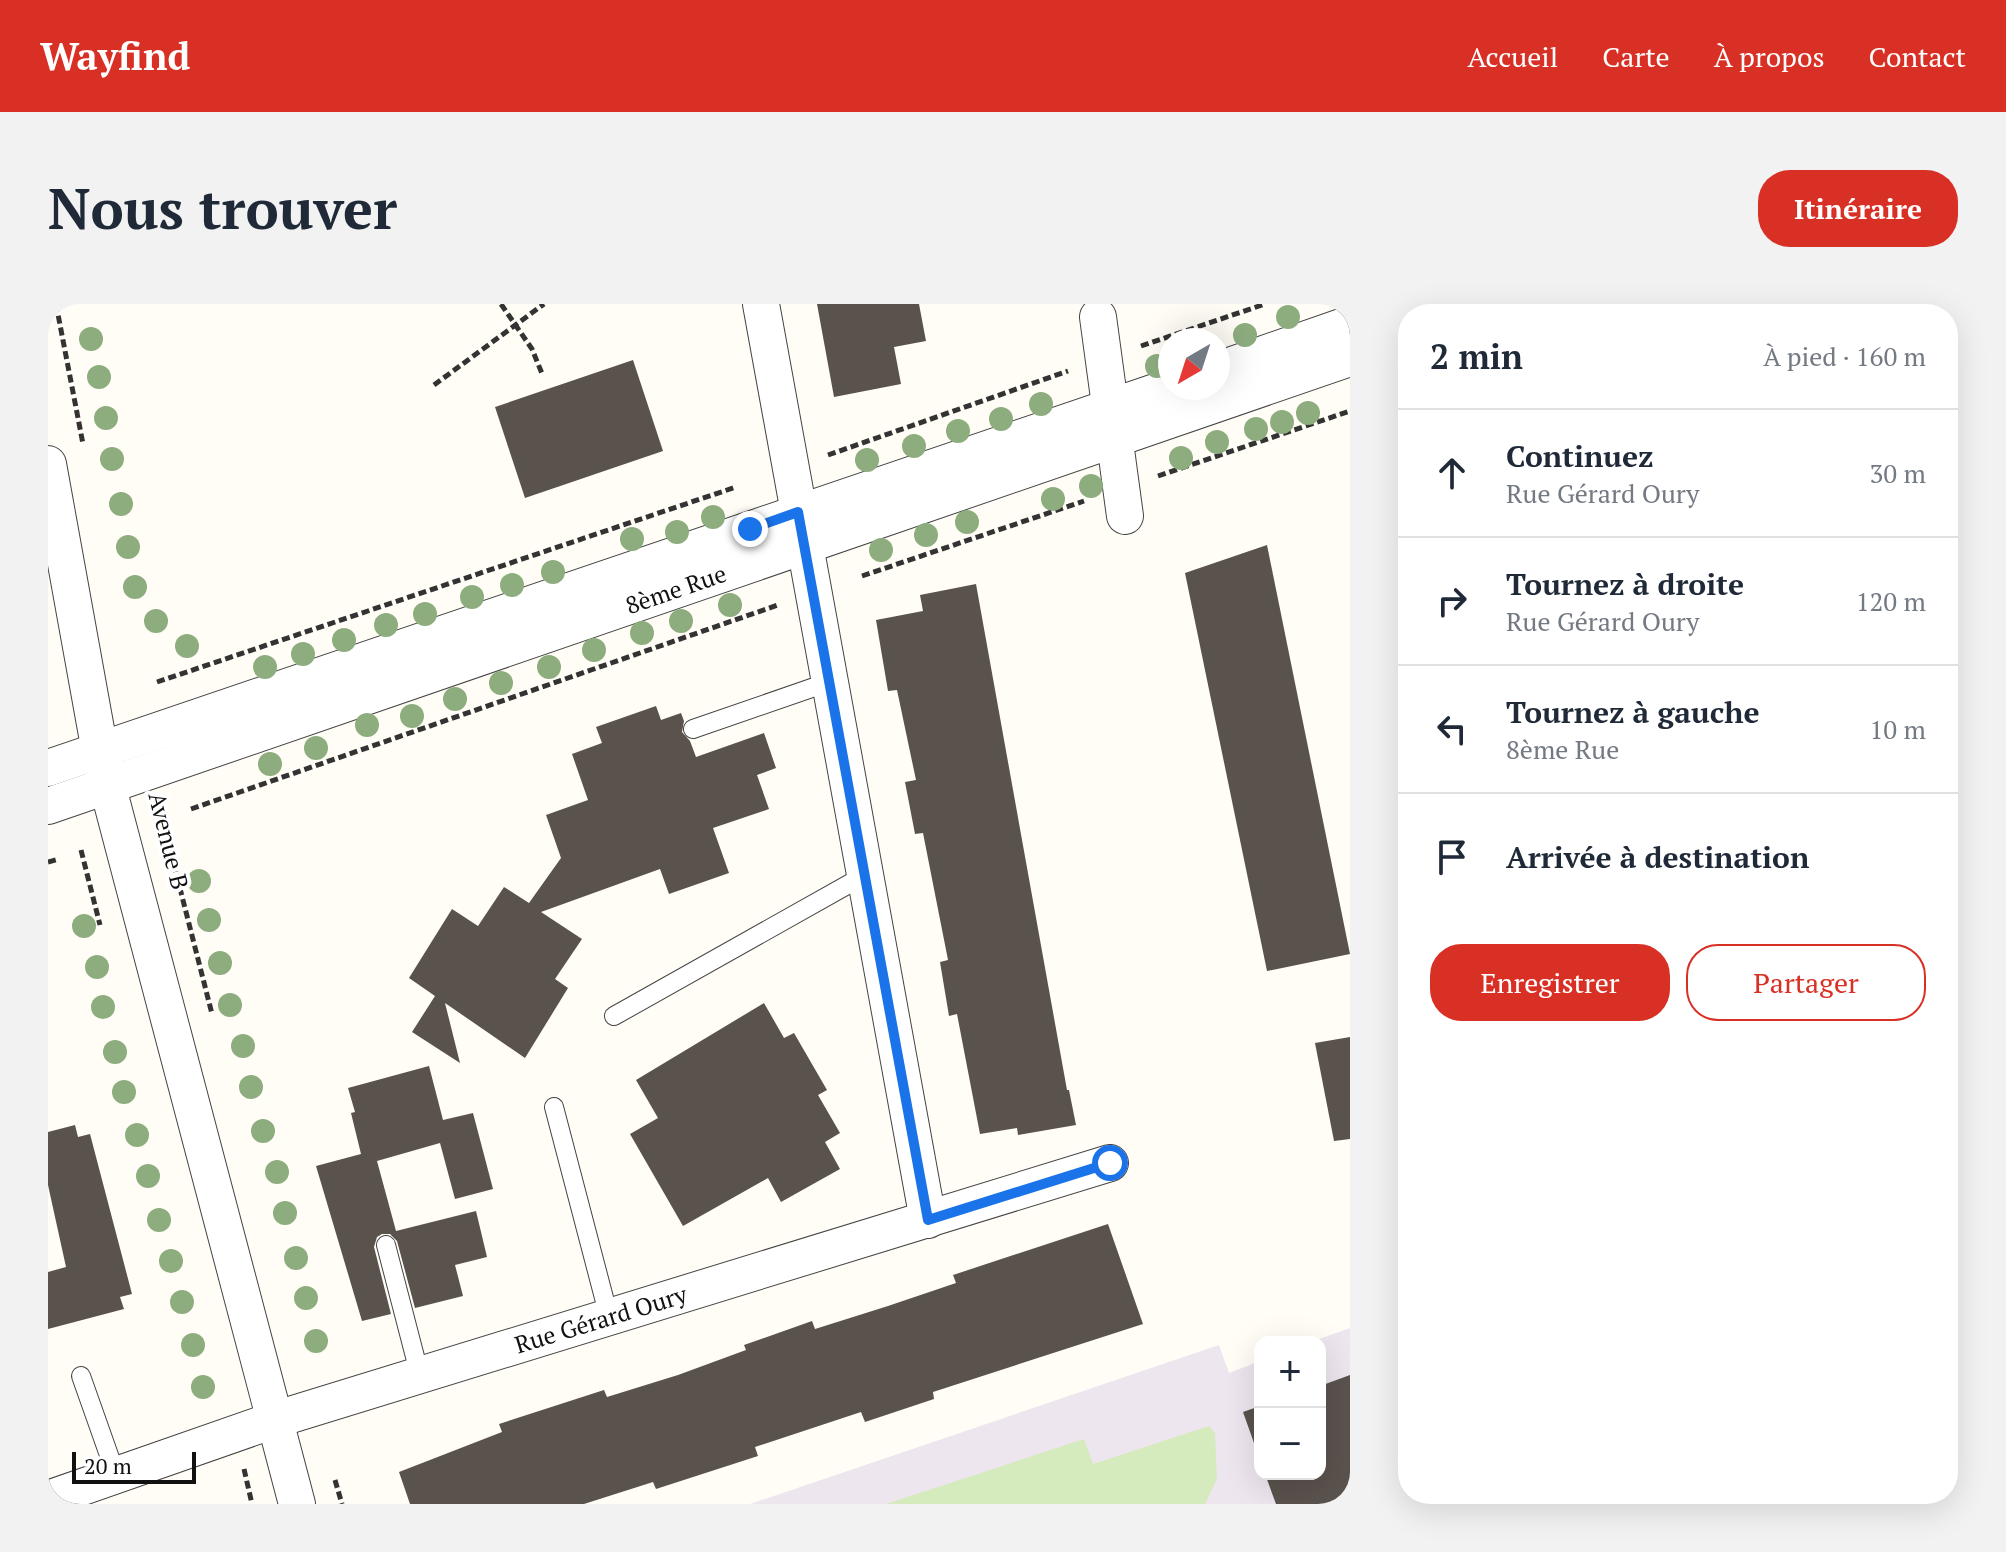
<!DOCTYPE html>
<html lang="fr">
<head>
<meta charset="utf-8">
<style>
	:root { --surface:#fff; --page:#f2f2f3; --text:#1f2937; --muted:#747a83; --line:#e0e1e3; --accent:#d93025 }
	body { margin:0; font-family:"PT Serif",serif; background:var(--page); color:var(--text) }
	.controls { position:absolute; right:24px; bottom:24px; display:grid; overflow:hidden; border-radius:16px; box-shadow:0 8px 32px #0002 }
	.controls button { width:72px; height:72px; display:grid; place-items:center; padding:0; border:0; border-bottom:2px solid var(--line); background:var(--surface); color:var(--text); font:40px sans-serif }
	.compass { position:absolute; left:1110px; top:24px; width:72px; height:72px; border-radius:50%; background:var(--surface); box-shadow:0 8px 32px #0002; rotate:219deg }
	.scale { position:absolute; left:24px; bottom:20px; width:124px; box-sizing:border-box; padding-left:8px; border:4px solid #111; border-top:0; font-size:22px; line-height:28px; white-space:nowrap; color:#111; -webkit-text-stroke:6px #fff; paint-order:stroke }
	.stop { position:absolute; width:24px; height:24px; margin:-18px; border:6px solid #1a73e8; border-radius:50%; background:#fff }
	.stop.end { background:#1a73e8; border-color:#fff; box-shadow:0 2px 8px #0008 }
	.list { margin:0; padding:0; list-style:none }
	h2 { display:flex; justify-content:space-between; align-items:center; height:104px; margin:0; padding:0 32px; font-size:34px }
	h2 small { font-size:26px; font-weight:400; color:var(--muted) }
	.list li { display:grid; grid-template-columns:52px 1fr auto; gap:24px; align-items:center; box-sizing:border-box; height:128px; padding:0 32px; border-top:2px solid var(--line) }
	.list b { display:block; font-size:30px; white-space:nowrap }
	.list p { margin:0; font-size:26px; white-space:nowrap; color:var(--muted) }
	.list em { font-size:26px; font-style:normal; color:var(--muted) }
	.actions { display:flex; gap:16px; padding:24px 32px }
	.actions a { flex:1; padding:18px 0; border:2px solid var(--accent); border-radius:32px; text-align:center; font-size:28px; color:var(--accent) }
	.actions .main { background:var(--accent); color:#fff }
	.icon { flex:none; width:44px; height:44px; fill:none; stroke:currentColor; stroke-width:2; stroke-linecap:round; stroke-linejoin:round }
	.map { position:relative; flex:none; width:1302px; height:1200px; overflow:hidden; border-radius:32px }
	header { display:flex; align-items:center; gap:48px; box-sizing:border-box; height:112px; padding:0 40px; background:var(--accent); color:#fff }
	header strong { font-size:38px }
	nav { display:flex; gap:44px; margin-inline-start:auto; font-size:28px }
	.intro { display:flex; align-items:center; justify-content:space-between; box-sizing:border-box; height:192px; padding:0 48px }
	h1 { margin:0; font-size:56px }
	.button { padding:20px 36px; border-radius:32px; background:var(--accent); color:#fff; font-size:28px; font-weight:700 }
	main { display:flex; gap:48px; padding:0 48px }
	aside { flex:1; background:var(--surface); border-radius:32px; box-shadow:0 8px 32px #0002 }
	.map>svg:first-child { display:block }
	.industrial { fill:#eee6ef }
	.green { fill:#d5ebbd }
	.building { fill:#5a524d }
	.lines { fill:none; stroke-linecap:round; stroke-linejoin:round }
	.service-casing { stroke:#444; stroke-width:20 }
	.minor-casing { stroke:#444; stroke-width:38 }
	.path { stroke:#333; stroke-width:5; stroke-dasharray:8 4; stroke-linecap:butt }
	.service { stroke:#fff; stroke-width:18 }
	.minor { stroke:#fff; stroke-width:36 }
	.tree { fill:#8dad7f }
	.route { stroke:#1a73e8; stroke-width:10 }
	.labels { text-anchor:middle; stroke-width:8; stroke-linejoin:round; paint-order:stroke }
	.street-label { font-size:24px; fill:#111; stroke:#fff }
</style>
</head>
<body>
<header>
<strong>Wayfind</strong>
<nav><a>Accueil</a><a>Carte</a><a>À propos</a><a>Contact</a></nav>
</header>
<div class="intro"><h1>Nous trouver</h1><a class="button">Itinéraire</a></div>
<main>
<div class="map">
<svg width="1302" height="1200" viewBox="0 0 1302 1200">
	<rect width="100%" height="100%" fill="#fffdf5"/>
	<polygon class="industrial" points="1302,1024 1302,1200 702,1200 1171,1041 1181,1069 1212,1057 1212,1170 1272,1170 1272,1038 1263,1038"/>
	<polygon class="green" points="1161,1122 1167,1129 1169,1175 1157,1200 838,1200 1036,1135 1045,1160"/>
	<g class="building">
		<polygon points="769,0 871,0 878,37 846,43 853,80 786,93"/>
		<polygon points="585,56 615,147 477,194 447,103"/>
		<polygon points="1219,241 1302,650 1219,667 1137,269"/>
		<polygon points="928,280 1019,786 1021,786 1028,821 970,831 969,824 932,830 909,710 901,712 892,658 900,656 875,529 867,530 857,478 868,476 849,386 840,387 828,316 875,307 872,291"/>
		<polygon points="608,402 613,416 633,409 636,417 634,428 642,437 648,453 716,429 728,464 709,471 721,505 665,524 681,569 621,590 612,565 493,608 534,635 507,675 520,684 477,754 397,699 412,759 364,728 387,692 361,674 404,605 430,622 456,583 481,599 513,554 498,511 540,496 524,450 554,439 548,423"/>
		<polygon points="716,699 736,734 746,729 779,786 770,791 792,829 777,838 792,865 733,898 720,874 635,922 582,830 610,814 588,776"/>
		<polygon points="1302,733 1302,835 1286,837 1267,739"/>
		<polygon points="381,762 395,816 425,809 445,885 407,895 392,839 329,857 348,927 428,907 439,953 407,961 415,992 367,1004 349,937 342,930 334,930 329,933 326,943 343,1010 314,1017 268,862 313,850 303,809 307,808 300,784"/>
		<polygon points="27,821 30,833 42,830 84,990 72,993 76,1005 0,1025 0,968 18,963 0,881 0,828"/>
		<polygon points="1060,920 1095,1020 885,1088 886,1095 817,1118 813,1108 707,1143 710,1152 608,1185 605,1178 536,1200 362,1200 351,1168 454,1128 451,1120 556,1086 559,1093 630,1071 698,1046 696,1041 764,1017 767,1025 840,1002 908,979 905,971"/>
		<polygon points="1302,1071 1302,1200 1228,1200 1217,1170 1272,1170 1272,1082"/>
		<polygon points="1212,1102 1212,1156 1195,1108"/>
	</g>
	<g class="lines">
		<defs>
			<g id="service">
				<polyline points="645,425 781,378"/>
				<polyline points="566,712 817,571"/>
				<polyline points="506,803 561,1013"/>
				<polyline points="338,941 372,1072"/>
				<polyline points="33,1072 68,1171"/>
			</g>
			<g id="minor">
				<polyline points="713,0 880,916"/>
				<polyline points="1050,13 1077,212"/>
				<polyline points="1170,66 1302,20"/>
				<polyline points="0,160 49,431 64,499 249,1200"/>
				<polyline points="0,464 1122,83"/>
				<polyline points="0,502 1302,54"/>
				<polyline points="0,1195 226,1116 1062,859"/>
			</g>
		</defs>
		<use href="#service" class="service-casing"/>
		<use href="#minor" class="minor-casing"/>
		<g class="path">
			<polyline points="8,0 35,140"/>
			<polyline points="453,0 484,45 495,72"/>
			<polyline points="1093,42 1217,0"/>
			<polyline points="386,81 496,0"/>
			<polyline points="780,151 1020,67"/>
			<polyline points="1110,172 1302,107"/>
			<polyline points="814,272 1036,197"/>
			<polyline points="109,378 688,183"/>
			<polyline points="111,502 164,710"/>
			<polyline points="143,505 730,301"/>
			<polyline points="33,546 52,621"/>
			<polyline points="0,558 11,555"/>
			<polyline points="196,1165 204,1200"/>
			<polyline points="287,1176 294,1200"/>
		</g>
		<use href="#service" class="service"/>
		<use href="#minor" class="minor"/>
	</g>
	<g class="tree">
		<circle cx="1240" cy="13" r="12"/>
		<circle cx="1197" cy="31" r="12"/>
		<circle cx="43" cy="35" r="12"/>
		<circle cx="1109" cy="62" r="12"/>
		<circle cx="51" cy="73" r="12"/>
		<circle cx="993" cy="100" r="12"/>
		<circle cx="1260" cy="109" r="12"/>
		<circle cx="58" cy="114" r="12"/>
		<circle cx="953" cy="115" r="12"/>
		<circle cx="1234" cy="118" r="12"/>
		<circle cx="1208" cy="125" r="12"/>
		<circle cx="910" cy="127" r="12"/>
		<circle cx="1169" cy="138" r="12"/>
		<circle cx="866" cy="142" r="12"/>
		<circle cx="1133" cy="154" r="12"/>
		<circle cx="64" cy="155" r="12"/>
		<circle cx="819" cy="156" r="12"/>
		<circle cx="1043" cy="182" r="12"/>
		<circle cx="1005" cy="195" r="12"/>
		<circle cx="73" cy="200" r="12"/>
		<circle cx="665" cy="213" r="12"/>
		<circle cx="919" cy="218" r="12"/>
		<circle cx="629" cy="228" r="12"/>
		<circle cx="878" cy="231" r="12"/>
		<circle cx="584" cy="235" r="12"/>
		<circle cx="80" cy="243" r="12"/>
		<circle cx="833" cy="246" r="12"/>
		<circle cx="505" cy="268" r="12"/>
		<circle cx="464" cy="281" r="12"/>
		<circle cx="87" cy="283" r="12"/>
		<circle cx="424" cy="293" r="12"/>
		<circle cx="682" cy="301" r="12"/>
		<circle cx="377" cy="310" r="12"/>
		<circle cx="108" cy="317" r="12"/>
		<circle cx="633" cy="317" r="12"/>
		<circle cx="338" cy="321" r="12"/>
		<circle cx="594" cy="329" r="12"/>
		<circle cx="296" cy="336" r="12"/>
		<circle cx="139" cy="342" r="12"/>
		<circle cx="546" cy="346" r="12"/>
		<circle cx="255" cy="350" r="12"/>
		<circle cx="217" cy="363" r="12"/>
		<circle cx="501" cy="363" r="12"/>
		<circle cx="453" cy="379" r="12"/>
		<circle cx="407" cy="395" r="12"/>
		<circle cx="364" cy="412" r="12"/>
		<circle cx="319" cy="421" r="12"/>
		<circle cx="268" cy="444" r="12"/>
		<circle cx="222" cy="460" r="12"/>
		<circle cx="151" cy="577" r="12"/>
		<circle cx="161" cy="616" r="12"/>
		<circle cx="36" cy="622" r="12"/>
		<circle cx="172" cy="659" r="12"/>
		<circle cx="49" cy="663" r="12"/>
		<circle cx="182" cy="701" r="12"/>
		<circle cx="55" cy="703" r="12"/>
		<circle cx="195" cy="742" r="12"/>
		<circle cx="67" cy="748" r="12"/>
		<circle cx="203" cy="783" r="12"/>
		<circle cx="76" cy="788" r="12"/>
		<circle cx="215" cy="827" r="12"/>
		<circle cx="89" cy="831" r="12"/>
		<circle cx="229" cy="868" r="12"/>
		<circle cx="100" cy="872" r="12"/>
		<circle cx="237" cy="909" r="12"/>
		<circle cx="111" cy="916" r="12"/>
		<circle cx="248" cy="954" r="12"/>
		<circle cx="123" cy="957" r="12"/>
		<circle cx="258" cy="994" r="12"/>
		<circle cx="134" cy="998" r="12"/>
		<circle cx="268" cy="1037" r="12"/>
		<circle cx="145" cy="1041" r="12"/>
		<circle cx="155" cy="1083" r="12"/>
	</g>
	<g class="lines">
		<polyline class="route" points="702,225 750,208 880,916 1062,859"/>
	</g>
	<g class="labels">
		<g class="street-label">
			<text transform="translate(628 286) rotate(-19)" y="8">8ème Rue</text>
			<text transform="translate(120 537) rotate(76)" y="8">Avenue B</text>
			<text transform="translate(553 1016) rotate(-17)" y="8">Rue Gérard Oury</text>
		</g>
	</g>
</svg>
<div class="controls">
<button>+</button>
<button>−</button>
</div>
<svg class="compass" viewBox="-18 -18 36 36"><path d="M0-13l5 13h-10z" fill="#e53935"/><path d="M0 13l5-13h-10z" fill="#747a83"/></svg>
<div class="scale">20 m</div>
<div class="stop" style="left:1062px;top:859px"></div>
<div class="stop end" style="left:702px;top:225px"></div>
</div>
<aside>
<h2>2 min<small>À pied · 160 m</small></h2>
<ul class="list">
<li><svg class="icon" aria-label="ahead" viewBox="0 0 24 24"><path d="M12 20V5M6 11l6-6 6 6"/></svg><div><b>Continuez</b><p>Rue Gérard Oury</p></div><em>30 m</em></li>
<li><svg class="icon" aria-label="right" viewBox="0 0 24 24"><path d="M7 20v-9h11M14 6l5 5-5 5"/></svg><div><b>Tournez à droite</b><p>Rue Gérard Oury</p></div><em>120 m</em></li>
<li><svg class="icon" aria-label="left" viewBox="0 0 24 24"><path d="M17 20v-9H6M10 6l-5 5 5 5"/></svg><div><b>Tournez à gauche</b><p>8ème Rue</p></div><em>10 m</em></li>
<li><svg class="icon" aria-label="arrive" viewBox="0 0 24 24"><path d="M6 21V4h12l-3 4 3 4H6"/></svg><div><b>Arrivée à destination</b></div></li>
</ul>
<div class="actions"><a class="main">Enregistrer</a><a>Partager</a></div>
</aside>
</main>
</body>
</html>
